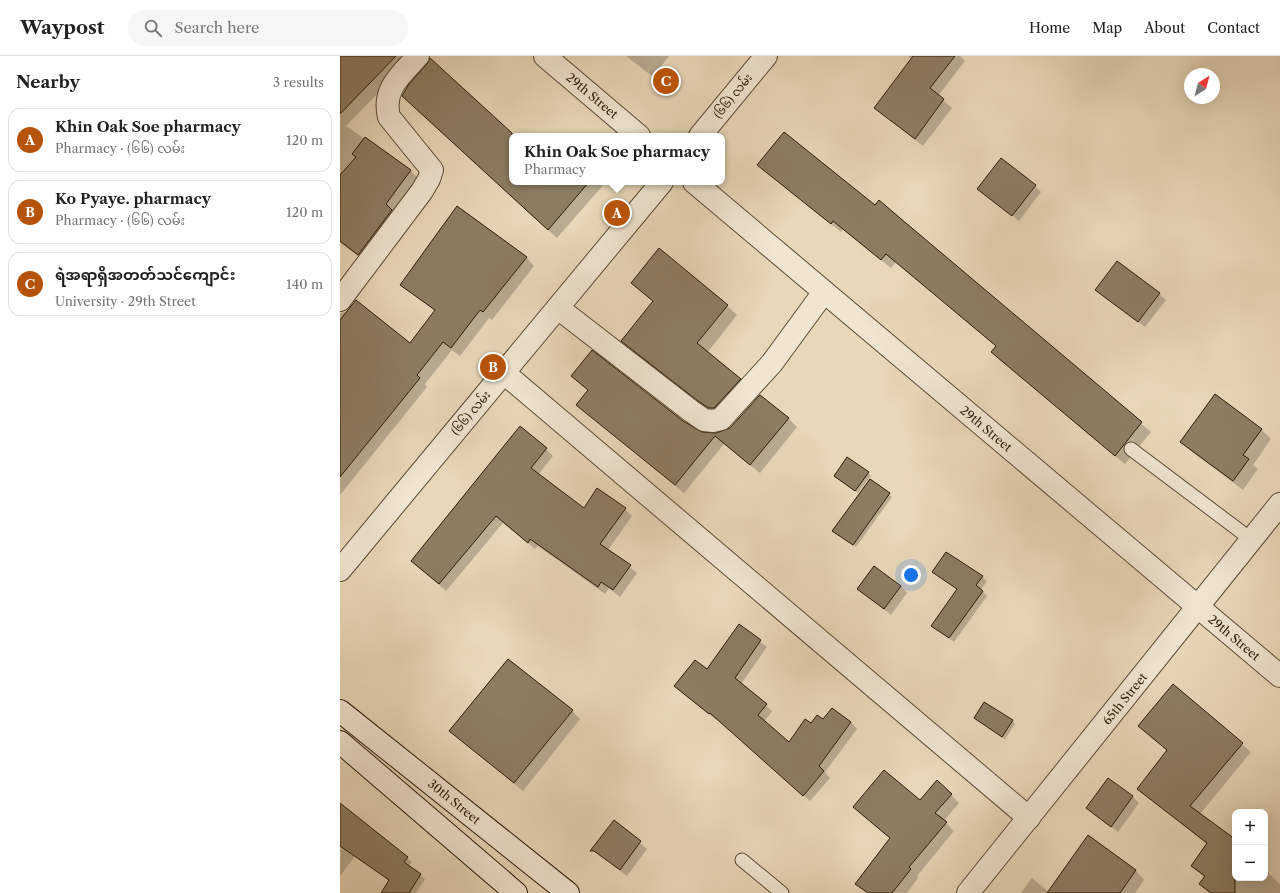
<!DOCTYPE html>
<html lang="en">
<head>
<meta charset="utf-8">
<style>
	:root { --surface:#fff; --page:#f6f6f6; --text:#222; --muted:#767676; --line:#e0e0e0; --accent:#b45309 }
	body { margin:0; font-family:"Libre Caslon Text","Noto Sans Myanmar",serif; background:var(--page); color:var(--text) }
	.controls { position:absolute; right:12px; bottom:12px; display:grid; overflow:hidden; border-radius:8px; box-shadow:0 4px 16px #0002 }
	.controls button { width:36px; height:36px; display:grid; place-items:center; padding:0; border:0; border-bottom:1px solid var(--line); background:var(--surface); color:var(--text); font:20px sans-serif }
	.compass { position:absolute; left:844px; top:12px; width:36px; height:36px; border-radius:50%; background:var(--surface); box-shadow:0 4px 16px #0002; rotate:36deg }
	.you { position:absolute; left:571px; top:519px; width:14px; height:14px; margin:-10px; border:3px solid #fff; border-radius:50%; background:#1a73e8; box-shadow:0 0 0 6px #1a73e833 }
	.badge { display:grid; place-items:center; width:26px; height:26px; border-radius:50%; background:var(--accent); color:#fff; font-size:13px; font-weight:700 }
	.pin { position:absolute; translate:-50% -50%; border:2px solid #fff; box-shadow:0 1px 4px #0006 }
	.popup { position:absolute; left:169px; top:77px; width:216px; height:52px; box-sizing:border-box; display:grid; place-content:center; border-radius:8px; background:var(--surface); filter:drop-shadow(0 1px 3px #0005); font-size:13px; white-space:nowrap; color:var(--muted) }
	.popup b { font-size:15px; color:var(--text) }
	.popup::after { content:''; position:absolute; left:50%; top:100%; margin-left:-8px; border:8px solid transparent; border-top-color:var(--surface) }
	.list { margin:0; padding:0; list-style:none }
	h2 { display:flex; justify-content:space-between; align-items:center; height:52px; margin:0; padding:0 16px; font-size:17px }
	h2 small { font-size:13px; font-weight:400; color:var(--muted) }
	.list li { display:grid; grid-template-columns:26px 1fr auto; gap:12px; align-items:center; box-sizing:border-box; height:64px; margin:0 8px 8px; padding:0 8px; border:1px solid var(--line); border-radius:12px }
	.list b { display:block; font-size:15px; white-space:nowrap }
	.list p { margin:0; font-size:13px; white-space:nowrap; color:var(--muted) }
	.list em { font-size:13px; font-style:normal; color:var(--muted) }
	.icon { flex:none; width:22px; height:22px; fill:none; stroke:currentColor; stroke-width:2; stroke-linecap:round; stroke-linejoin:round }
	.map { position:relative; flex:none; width:940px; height:837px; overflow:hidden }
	header { display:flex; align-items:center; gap:24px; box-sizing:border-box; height:56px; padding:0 20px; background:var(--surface); border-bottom:1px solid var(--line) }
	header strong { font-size:19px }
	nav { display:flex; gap:22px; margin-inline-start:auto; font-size:14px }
	.search { width:280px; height:36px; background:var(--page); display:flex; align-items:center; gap:10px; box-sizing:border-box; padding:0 14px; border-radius:22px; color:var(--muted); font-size:15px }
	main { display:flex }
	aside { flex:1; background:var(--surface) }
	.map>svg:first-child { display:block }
	.shadow { fill:#0003 }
	.building { fill:#8d7d63; stroke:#2a1b07 }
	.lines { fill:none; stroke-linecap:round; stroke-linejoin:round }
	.service-casing { stroke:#5a4a33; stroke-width:15 }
	.minor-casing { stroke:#5a4a33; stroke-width:24 }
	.tertiary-casing { stroke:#5a4a33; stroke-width:24 }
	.secondary-casing { stroke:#2a1b07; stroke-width:24 }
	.service { stroke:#f0e5d1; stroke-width:13 }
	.minor { stroke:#f0e5d1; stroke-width:22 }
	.tertiary { stroke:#f0e5d1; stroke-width:22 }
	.secondary { stroke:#f0e5d1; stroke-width:22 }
	.labels { text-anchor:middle; stroke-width:3; stroke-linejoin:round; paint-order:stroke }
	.street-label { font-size:12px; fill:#2a1b07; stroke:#f0e5d1 }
</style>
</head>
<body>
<header>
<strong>Waypost</strong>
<div class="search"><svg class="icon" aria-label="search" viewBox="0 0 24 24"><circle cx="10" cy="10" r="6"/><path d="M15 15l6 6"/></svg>Search here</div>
<nav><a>Home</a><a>Map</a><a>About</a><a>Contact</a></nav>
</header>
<main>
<aside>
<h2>Nearby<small>3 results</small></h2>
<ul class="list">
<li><span class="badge">A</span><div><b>Khin Oak Soe pharmacy</b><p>Pharmacy · (၆၆) လမ်း</p></div><em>120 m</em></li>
<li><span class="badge">B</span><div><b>Ko Pyaye. pharmacy</b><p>Pharmacy · (၆၆) လမ်း</p></div><em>120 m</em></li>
<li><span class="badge">C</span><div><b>ရဲအရာရှိအတတ်သင်ကျောင်း</b><p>University · 29th Street</p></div><em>140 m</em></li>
</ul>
</aside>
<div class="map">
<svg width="940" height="837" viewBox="0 0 940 837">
	<rect width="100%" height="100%" fill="#e8d7b8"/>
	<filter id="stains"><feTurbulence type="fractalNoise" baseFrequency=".005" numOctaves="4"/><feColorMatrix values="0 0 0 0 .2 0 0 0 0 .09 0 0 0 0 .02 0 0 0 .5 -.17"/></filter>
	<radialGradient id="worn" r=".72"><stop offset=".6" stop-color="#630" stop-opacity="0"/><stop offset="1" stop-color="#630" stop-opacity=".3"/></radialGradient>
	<g class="shadow">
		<polygon points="0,0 79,0 48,27 6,70 70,114 79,123 28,207 0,187"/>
		<polygon points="286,0 329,0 313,21"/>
		<polygon points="568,0 620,0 625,5 598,40 612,52 583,90 535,52 572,3"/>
		<polygon points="91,4 174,80 172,80 172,126 265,127 217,182 72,49"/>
		<polygon points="419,109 535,150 560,163 811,376 785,408 661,305 652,296 657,290 556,206 551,212 503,173 501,176"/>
		<polygon points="695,130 701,136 679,165 645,139"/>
		<polygon points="186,201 194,210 152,264 149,262 120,300 112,294 85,328 87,331 0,439 0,257 6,256 16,245 70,289 96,256 62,229"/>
		<polygon points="292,227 387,250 397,259 367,297 410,333 379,361 292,295 282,285 313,246"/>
		<polygon points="757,234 819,238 826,244 805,271"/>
		<polygon points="233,320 343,366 362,377 376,378 448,362 457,371 420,417 384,388 344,437 238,349 249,335"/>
		<polygon points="876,340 922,374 931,383 913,409 918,413 903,434 851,395 842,386"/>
		<polygon points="206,393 213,400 198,419 244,453 285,453 292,460 268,494 297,517 280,541 269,532 265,538 198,490 195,493 163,467 106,535 72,505"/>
		<polygon points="528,417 531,420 518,437 495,420"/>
		<polygon points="531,424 552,441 516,491 497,478"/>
		<polygon points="594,516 642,521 647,525 641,534 647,540 614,586 593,570 618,534"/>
		<polygon points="561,530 567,537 551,559 518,533"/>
		<polygon points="399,570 427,591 401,628 432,655 424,666 449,687 471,668 483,665 511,666 517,673 485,716 490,722 470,745 377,663 376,664 342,636 367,615"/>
		<polygon points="833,629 911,696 860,758 895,784 895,822 925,822 925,814 940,828 940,837 869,837 860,828 865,822 852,810 868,789 798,733 827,695 799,670"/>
		<polygon points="232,655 240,663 183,735 110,675"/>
		<polygon points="635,662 672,665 675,668 665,683"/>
		<polygon points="611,739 619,747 604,765 614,775 577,820 578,822 567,837 525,836 517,827 551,783 515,751 580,745"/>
		<polygon points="793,741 799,747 778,776 747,752"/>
		<polygon points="1,749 72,806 68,810 85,823 76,837 42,837 50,825 15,800 0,820"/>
		<polygon points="274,766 307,793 287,820 253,793"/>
		<polygon points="748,780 796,815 804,824 795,837 681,837 692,822 709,836"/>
		<polygon points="925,791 929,795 925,800"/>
	</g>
	<g class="building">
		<polygon points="0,0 56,0 0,58"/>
		<polygon points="573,0 615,0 590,32 604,43 575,83 534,52"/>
		<polygon points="90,2 172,77 172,126 249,126 208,174 62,40 69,28 87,8"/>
		<polygon points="444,76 535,149 539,144 560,162 802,366 775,400 651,296 656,290 546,198 541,204 493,165 491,168 417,109"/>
		<polygon points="25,81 71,114 46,148 52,154 18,199 0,185 0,119 16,101 12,98"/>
		<polygon points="661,102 696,129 672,160 637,133"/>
		<polygon points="117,150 187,201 143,256 140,254 111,292 103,286 77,319 80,322 0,421 0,264 16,244 70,287 95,254 60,229"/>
		<polygon points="319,192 388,249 357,287 401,323 374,352 369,352 358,345 281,285 313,245 291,227"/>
		<polygon points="777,205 820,237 798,266 755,234"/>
		<polygon points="252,294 343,365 362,376 376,377 390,372 420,339 449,362 410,409 375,380 335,429 236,349 248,334 231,320"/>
		<polygon points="875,338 922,373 903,399 909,403 893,425 840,386"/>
		<polygon points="180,370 207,392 191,412 244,452 257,432 286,452 260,488 291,509 273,534 261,526 258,531 190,483 188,487 156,460 99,528 71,505"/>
		<polygon points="507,401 529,416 515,435 494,420"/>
		<polygon points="530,423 550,437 513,489 492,475"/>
		<polygon points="606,496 643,520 636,529 643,535 609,582 591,570 617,533 592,516"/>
		<polygon points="534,510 561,530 544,553 517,533"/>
		<polygon points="399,568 421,584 395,622 427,648 418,659 449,686 465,663 471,667 477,659 483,663 492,652 511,666 479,710 484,715 463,740 370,657 369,658 334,630 355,604 367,613"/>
		<polygon points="168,603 233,654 174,727 109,675"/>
		<polygon points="833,628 903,687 850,750 895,783 895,837 871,837 859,828 865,820 851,810 867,787 797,733 827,694 798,670"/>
		<polygon points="644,646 673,664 662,681 634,662"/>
		<polygon points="544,714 580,744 597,724 612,738 595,757 607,766 569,811 571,813 552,837 528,837 515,828 550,782 513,751"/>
		<polygon points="768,722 793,740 771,771 746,752"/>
		<polygon points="0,747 68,801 64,806 81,818 69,837 41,837 49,824 0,790"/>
		<polygon points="274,764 301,785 280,814 254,795 250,795"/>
		<polygon points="748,779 796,814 780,837 707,837"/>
	</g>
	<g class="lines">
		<defs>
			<g id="service">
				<polyline points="791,393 912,484"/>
				<polyline points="402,804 442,837"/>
			</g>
			<g id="minor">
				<polyline points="205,0 299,80"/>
				<polyline points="354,126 940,620"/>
				<path d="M0,244L82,135L89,123L92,114L49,61C42,33 61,19 78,0"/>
				<polyline points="218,252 351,355 364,364 373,365 381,363 432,307 484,236"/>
				<polyline points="164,317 689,762"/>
				<polyline points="628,837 940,448"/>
			</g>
			<g id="tertiary">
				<polyline points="360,80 426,0"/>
				<polyline points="0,514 322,126"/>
			</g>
			<g id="secondary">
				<polyline points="0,655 228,837"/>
				<polyline points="0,686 176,837"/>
			</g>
		</defs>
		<use href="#service" class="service-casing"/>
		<use href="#minor" class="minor-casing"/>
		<use href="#tertiary" class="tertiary-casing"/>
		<use href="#secondary" class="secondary-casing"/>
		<use href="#service" class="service"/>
		<use href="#minor" class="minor"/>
		<use href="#tertiary" class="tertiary"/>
		<use href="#secondary" class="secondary"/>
	</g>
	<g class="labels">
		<g class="street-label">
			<text transform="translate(252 40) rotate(40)" y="4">29th Street</text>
			<text transform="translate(393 40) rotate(-51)" y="4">(၆၆) လမ်း</text>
			<text transform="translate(131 357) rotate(-50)" y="4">(၆၆) လမ်း</text>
			<text transform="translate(646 373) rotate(40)" y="4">29th Street</text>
			<text transform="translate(894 582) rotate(40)" y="4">29th Street</text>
			<text transform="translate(785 643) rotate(-51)" y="4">65th Street</text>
			<text transform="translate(114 746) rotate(39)" y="4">30th Street</text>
		</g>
	</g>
	<rect width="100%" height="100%" filter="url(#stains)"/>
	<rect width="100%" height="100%" fill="url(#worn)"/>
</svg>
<div class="controls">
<button>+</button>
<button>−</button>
</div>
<svg class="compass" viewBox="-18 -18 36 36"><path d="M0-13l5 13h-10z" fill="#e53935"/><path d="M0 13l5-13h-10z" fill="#767676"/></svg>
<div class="you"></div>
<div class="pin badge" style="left:277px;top:157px">A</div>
<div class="popup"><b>Khin Oak Soe pharmacy</b>Pharmacy</div>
<div class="pin badge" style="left:153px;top:311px">B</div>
<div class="pin badge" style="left:326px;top:25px">C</div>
</div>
</main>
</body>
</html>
